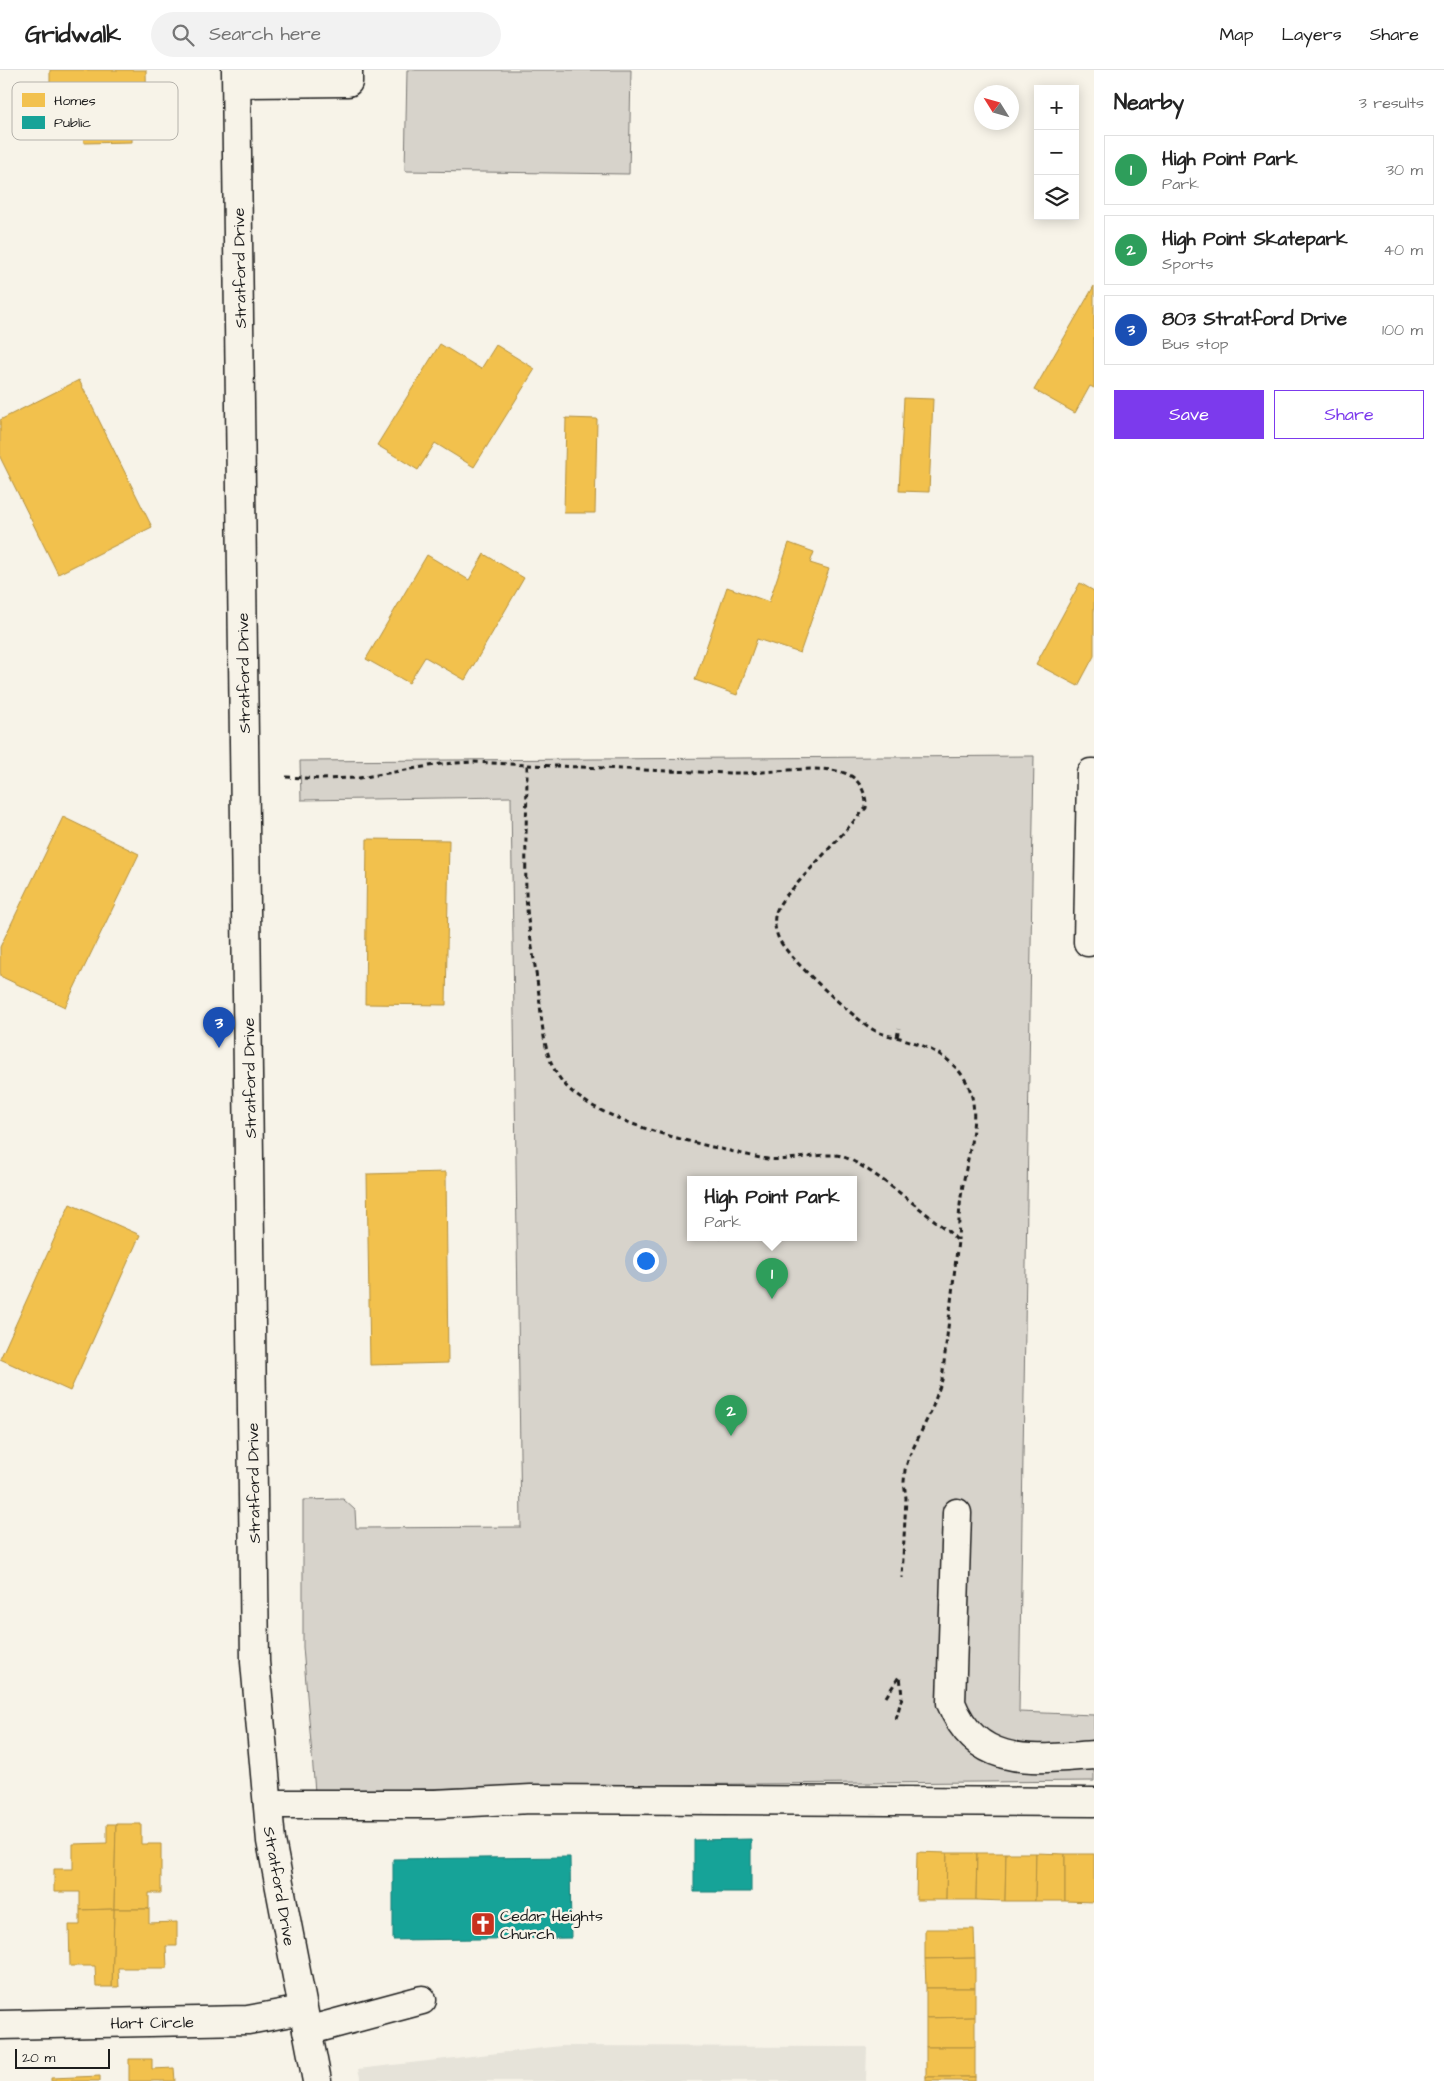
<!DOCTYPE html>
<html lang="en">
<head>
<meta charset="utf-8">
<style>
	:root { --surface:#fff; --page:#f2f2f2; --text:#222; --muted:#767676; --line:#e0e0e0; --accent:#7c3aed }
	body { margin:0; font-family:"Architects Daughter",sans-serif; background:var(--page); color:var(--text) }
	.controls { position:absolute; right:15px; top:15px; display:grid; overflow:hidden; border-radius:0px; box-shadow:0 2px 12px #0003 }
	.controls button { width:45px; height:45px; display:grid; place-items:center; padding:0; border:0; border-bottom:1px solid var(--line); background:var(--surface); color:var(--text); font:25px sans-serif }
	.compass { position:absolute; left:974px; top:15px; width:45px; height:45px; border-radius:50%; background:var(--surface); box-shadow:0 2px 12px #0003; rotate:307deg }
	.scale { position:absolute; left:15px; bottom:12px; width:95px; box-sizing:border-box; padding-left:5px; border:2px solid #1c1c1c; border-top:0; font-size:14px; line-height:18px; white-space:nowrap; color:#1c1c1c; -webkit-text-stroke:4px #f7f3e8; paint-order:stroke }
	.you { position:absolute; left:645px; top:1190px; width:18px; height:18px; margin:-12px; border:4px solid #fff; border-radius:50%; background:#1a73e8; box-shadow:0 0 0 8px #1a73e833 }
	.badge { display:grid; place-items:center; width:32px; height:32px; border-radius:50%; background:var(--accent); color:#fff; font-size:16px; font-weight:700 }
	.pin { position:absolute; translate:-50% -41px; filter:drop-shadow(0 1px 2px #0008) }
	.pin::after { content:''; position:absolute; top:26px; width:18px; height:15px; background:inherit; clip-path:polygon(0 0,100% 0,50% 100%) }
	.popup { position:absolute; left:687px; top:1106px; width:170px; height:65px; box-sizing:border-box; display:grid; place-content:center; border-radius:0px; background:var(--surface); filter:drop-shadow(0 1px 4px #0005); font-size:16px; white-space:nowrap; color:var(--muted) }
	.popup b { font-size:19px; color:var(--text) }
	.popup::after { content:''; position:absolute; left:50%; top:100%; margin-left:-10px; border:10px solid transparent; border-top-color:var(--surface) }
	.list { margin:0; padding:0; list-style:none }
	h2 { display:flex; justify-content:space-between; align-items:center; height:65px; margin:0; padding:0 20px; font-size:21px }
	h2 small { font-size:16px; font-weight:400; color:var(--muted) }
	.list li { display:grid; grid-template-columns:32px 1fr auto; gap:15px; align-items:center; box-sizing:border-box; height:70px; margin:0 10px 10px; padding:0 10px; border:1px solid var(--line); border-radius:0px }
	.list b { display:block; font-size:19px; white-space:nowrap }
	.list p { margin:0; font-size:16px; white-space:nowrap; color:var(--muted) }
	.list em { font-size:16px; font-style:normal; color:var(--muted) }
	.actions { display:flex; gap:10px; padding:15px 20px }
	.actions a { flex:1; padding:11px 0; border:1px solid var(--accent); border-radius:0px; text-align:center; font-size:18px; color:var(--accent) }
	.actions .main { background:var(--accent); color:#fff }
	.icon { flex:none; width:28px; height:28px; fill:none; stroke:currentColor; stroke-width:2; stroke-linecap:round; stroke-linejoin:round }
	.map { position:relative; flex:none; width:1094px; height:2011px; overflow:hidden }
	header { display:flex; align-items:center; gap:30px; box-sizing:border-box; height:70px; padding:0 25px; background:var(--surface); border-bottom:1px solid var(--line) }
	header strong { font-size:24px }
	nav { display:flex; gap:28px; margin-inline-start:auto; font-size:18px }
	.search { width:350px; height:45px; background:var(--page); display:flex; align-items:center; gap:12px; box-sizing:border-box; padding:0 18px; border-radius:28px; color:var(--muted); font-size:19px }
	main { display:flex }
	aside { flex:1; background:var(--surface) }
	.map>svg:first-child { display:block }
	.built { fill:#e6e3d9 }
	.green { fill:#d7d3cb; stroke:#7a7874; fill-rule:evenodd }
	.homes { fill:#f2c14e; stroke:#b2903f }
	.public { fill:#17a398; stroke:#187a73 }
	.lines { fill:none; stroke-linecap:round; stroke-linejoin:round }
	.minor-casing { stroke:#1c1c1c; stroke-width:31 }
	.path { stroke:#1c1c1c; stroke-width:3; stroke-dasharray:5 4; stroke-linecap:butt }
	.minor { stroke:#f7f3e8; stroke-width:28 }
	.labels { text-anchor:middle; stroke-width:5; stroke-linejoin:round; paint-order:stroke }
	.street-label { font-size:16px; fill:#1c1c1c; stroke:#f7f3e8 }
	.poi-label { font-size:16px; fill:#1c1c1c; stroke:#f7f3e8; text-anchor:start }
	.key { fill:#f7f3e8; stroke:#b5b2ab; stroke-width:1 }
	.key-label { font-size:14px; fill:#1c1c1c }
</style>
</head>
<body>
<header>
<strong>Gridwalk</strong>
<div class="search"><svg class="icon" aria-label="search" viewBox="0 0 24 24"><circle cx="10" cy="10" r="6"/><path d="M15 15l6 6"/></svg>Search here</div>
<nav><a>Map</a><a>Layers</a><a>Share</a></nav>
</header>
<main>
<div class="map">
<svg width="1094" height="2011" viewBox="0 0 1094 2011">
	<rect width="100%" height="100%" fill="#f7f3e8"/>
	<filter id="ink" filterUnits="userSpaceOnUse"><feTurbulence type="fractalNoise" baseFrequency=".02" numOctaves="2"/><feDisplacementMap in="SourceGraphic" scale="10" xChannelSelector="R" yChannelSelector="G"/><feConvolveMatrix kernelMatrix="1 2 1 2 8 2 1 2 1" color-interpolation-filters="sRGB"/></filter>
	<g filter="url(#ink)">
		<polygon class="built" points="561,1976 867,1977 866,2011 361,2011 358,1999"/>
		<g class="green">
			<polygon points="407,0 631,0 629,104 405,101"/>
			<path d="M1034,686L1019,1642L1094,1645V1711L525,1716L315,1722L303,1577V1430L343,1429L355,1440L356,1458L521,1457L511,727L301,730L300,691ZM691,1110H853V1168H691Z"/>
		</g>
		<g class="homes">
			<polygon points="50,0 146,0 147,60 132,61 132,72 84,73 83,58 63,59 62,17 50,17"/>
			<polygon points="1094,216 1094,318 1090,316 1075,343 1034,320"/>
			<polygon points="440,274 481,299 496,275 535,299 474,397 435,373 418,400 377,375"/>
			<polygon points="79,310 152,457 58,504 0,387 0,350"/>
			<polygon points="904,328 933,329 929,422 899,421"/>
			<polygon points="566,348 597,349 595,443 564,443"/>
			<polygon points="789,473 814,482 810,493 829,499 800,583 757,569 737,625 695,610 727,517 769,532"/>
			<polygon points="484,484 524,508 465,610 425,587 409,613 366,589 427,485 469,510"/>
			<polygon points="1080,513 1094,521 1094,586 1078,616 1036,594"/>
			<polygon points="63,747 139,784 65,937 0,906 0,877"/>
			<polygon points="367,769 449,770 446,935 365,934"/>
			<polygon points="446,1102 448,1293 370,1295 367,1104"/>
			<polygon points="70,1134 140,1165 70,1321 0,1289"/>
			<polygon points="107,1754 116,1754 114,1839 80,1840 80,1822 54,1822 54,1799 73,1799 73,1774 107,1773"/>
			<polygon points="116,1754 141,1754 141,1774 161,1774 161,1823 149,1823 149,1839 114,1839"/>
			<polygon points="917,1782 947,1783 946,1830 916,1830"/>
			<polygon points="947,1783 977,1783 976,1830 946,1830"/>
			<polygon points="977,1783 1006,1783 1005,1831 976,1830"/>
			<polygon points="1006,1783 1036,1783 1035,1831 1005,1831"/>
			<polygon points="1036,1783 1065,1784 1065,1831 1035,1831"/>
			<polygon points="1065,1784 1094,1784 1094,1832 1065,1831"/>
			<polygon points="114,1839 149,1839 149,1853 177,1852 177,1876 166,1876 167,1898 118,1898 119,1917 112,1917"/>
			<polygon points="114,1839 112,1917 96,1917 95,1896 70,1896 69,1855 80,1855 80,1840"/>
			<polygon points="925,1859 974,1859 975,1888 925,1889"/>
			<polygon points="975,1888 975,1918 926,1918 925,1889"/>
			<polygon points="926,1918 975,1918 975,1947 926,1948"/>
			<polygon points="975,1947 975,1977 926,1977 926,1948"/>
			<rect x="926" y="1977" width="49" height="30"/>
			<polygon points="129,1989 152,1989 152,1999 174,1998 175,2011 129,2011"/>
			<polygon points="100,2006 100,2011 51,2011 51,2008"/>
			<rect x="926" y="2007" width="49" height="4"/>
		</g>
		<g class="public">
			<polygon points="751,1769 751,1822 694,1822 694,1770"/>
			<polygon points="570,1787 571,1868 393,1870 393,1789"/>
		</g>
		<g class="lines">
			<defs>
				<g id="minor">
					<polyline points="236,0 255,1592 271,1771 317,2011"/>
					<polyline points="237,13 348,12 348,0"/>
					<polyline points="1088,872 1091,703 1094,703"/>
					<path d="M957,1443L951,1633C978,1700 1035,1689 1094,1685"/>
					<polyline points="268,1734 435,1734 531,1729 1094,1732"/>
					<polyline points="0,1955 248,1950 302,1940"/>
					<polyline points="307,1961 422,1930"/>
				</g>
			</defs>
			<use href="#minor" class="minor-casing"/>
			<g class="path">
				<path d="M527,695C597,697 667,702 737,703C766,704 822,693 847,704C860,709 867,725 866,738L784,828C774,841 772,851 778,867C785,886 853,947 872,959C880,964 890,966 900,968C927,976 953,987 967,1013C983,1043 966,1090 962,1121C959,1137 959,1154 958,1170"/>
				<path d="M286,707L321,709L359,708L441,694L473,692L527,695C527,737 525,781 526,823C527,854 534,886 538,917C543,953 541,992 569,1019C608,1056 704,1075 756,1087C783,1094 809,1084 835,1085C858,1085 925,1144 947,1160L958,1171L942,1310L932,1339L909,1387L905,1400L904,1412L906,1428L902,1508"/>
				<polyline points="897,967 899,958"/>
				<polyline points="886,1627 900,1605"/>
				<polyline points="896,1649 902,1627 900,1605"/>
			</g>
			<use href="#minor" class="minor"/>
		</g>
	</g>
	<defs>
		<symbol id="church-square" viewBox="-11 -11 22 22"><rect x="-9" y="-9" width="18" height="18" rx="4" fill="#c8321e" stroke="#f7f3e8"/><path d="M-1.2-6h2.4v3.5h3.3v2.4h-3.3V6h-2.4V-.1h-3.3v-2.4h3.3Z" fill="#fff"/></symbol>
	</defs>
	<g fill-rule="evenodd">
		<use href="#church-square" x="469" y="1840" width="28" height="28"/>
	</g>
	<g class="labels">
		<g class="street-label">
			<text transform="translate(239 198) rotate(-91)" y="6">Stratford Drive</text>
			<text transform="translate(243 603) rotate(-91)" y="6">Stratford Drive</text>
			<text transform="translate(249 1008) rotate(-91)" y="6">Stratford Drive</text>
			<text transform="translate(253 1413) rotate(-91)" y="6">Stratford Drive</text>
			<text transform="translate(280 1816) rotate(80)" y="6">Stratford Drive</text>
			<text transform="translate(152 1952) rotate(-1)" y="6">Hart Circle</text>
		</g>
		<g class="poi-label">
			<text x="500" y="1851">Cedar Heights<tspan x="500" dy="18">Church</tspan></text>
		</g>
	</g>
	<rect x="12" y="12" width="166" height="58" rx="8" class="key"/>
	<rect x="22" y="23" width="23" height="14" fill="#f2c14e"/>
	<rect x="22" y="46" width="23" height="13" fill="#17a398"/>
	<g class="key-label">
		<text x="54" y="35">Homes</text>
		<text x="54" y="57">Public</text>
	</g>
</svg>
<div class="controls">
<button>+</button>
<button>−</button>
<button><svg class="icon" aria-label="layers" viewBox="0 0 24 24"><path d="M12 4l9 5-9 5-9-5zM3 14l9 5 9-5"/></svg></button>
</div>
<svg class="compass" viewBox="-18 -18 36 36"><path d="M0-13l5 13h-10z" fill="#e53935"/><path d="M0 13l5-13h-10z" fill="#767676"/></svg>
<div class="scale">20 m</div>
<div class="you"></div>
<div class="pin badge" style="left:772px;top:1229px;background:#2e9e5b">1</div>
<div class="popup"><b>High Point Park</b>Park</div>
<div class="pin badge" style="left:731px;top:1366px;background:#2e9e5b">2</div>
<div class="pin badge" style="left:219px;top:978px;background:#1a4fb4">3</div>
</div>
<aside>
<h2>Nearby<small>3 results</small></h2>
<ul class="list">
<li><span class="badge" style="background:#2e9e5b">1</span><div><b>High Point Park</b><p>Park</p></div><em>30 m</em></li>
<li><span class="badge" style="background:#2e9e5b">2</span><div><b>High Point Skatepark</b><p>Sports</p></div><em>40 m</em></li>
<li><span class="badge" style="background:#1a4fb4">3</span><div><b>803 Stratford Drive</b><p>Bus stop</p></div><em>100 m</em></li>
</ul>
<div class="actions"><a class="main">Save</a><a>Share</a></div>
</aside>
</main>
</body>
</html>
